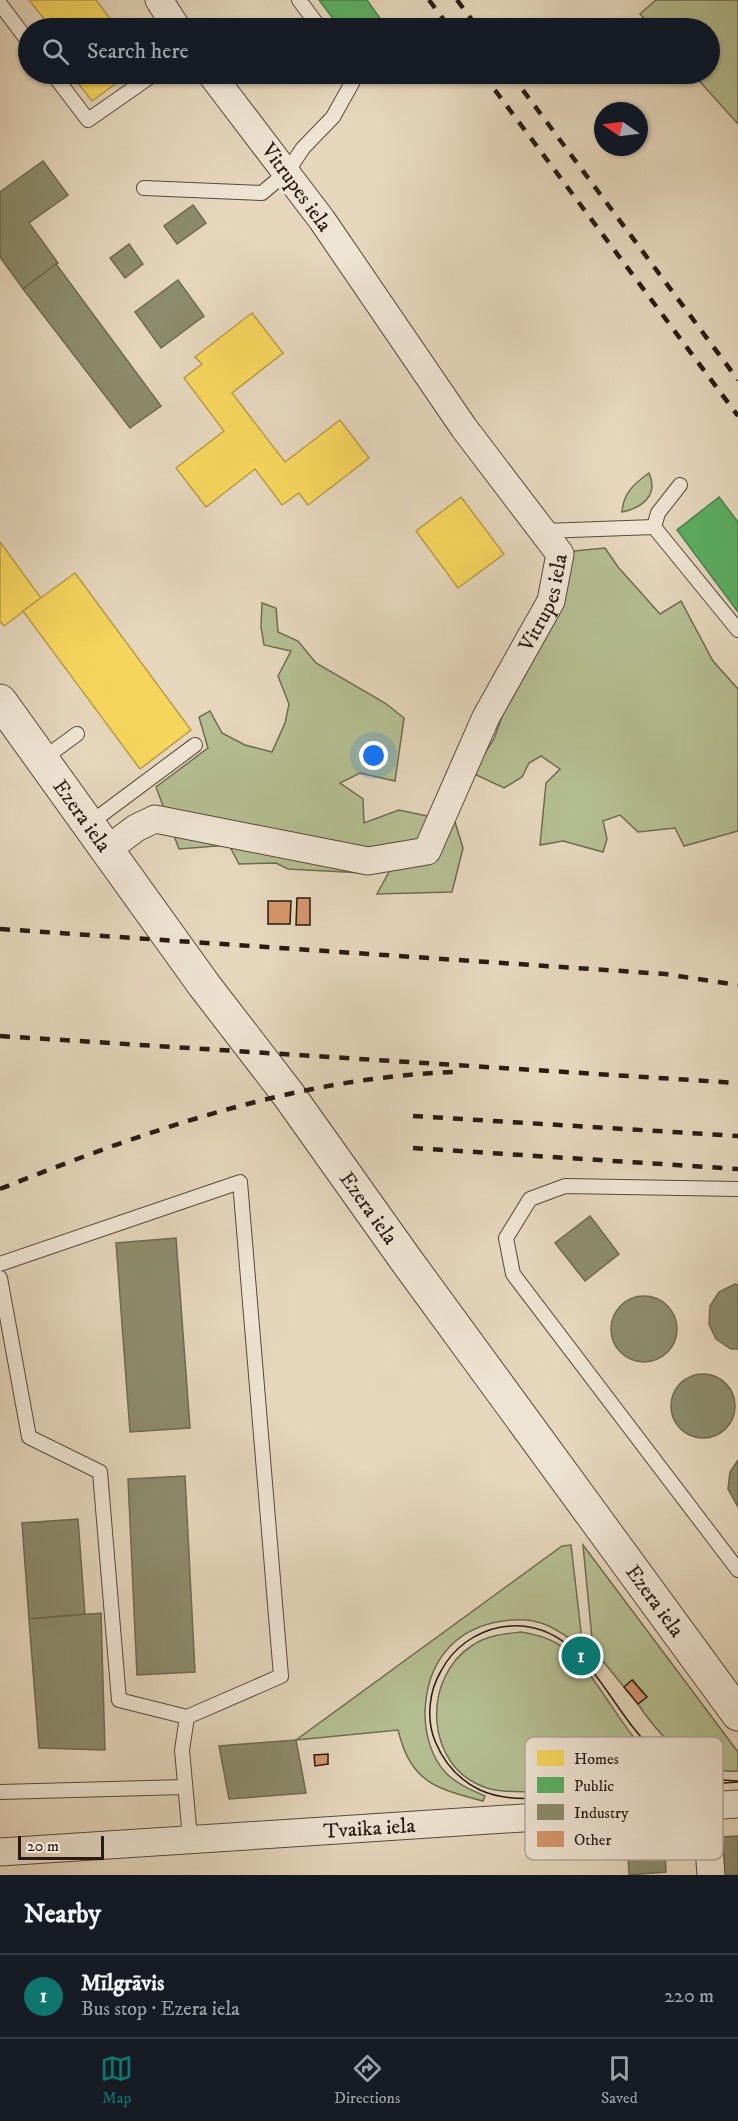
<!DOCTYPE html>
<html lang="en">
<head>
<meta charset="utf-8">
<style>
	:root { --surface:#171b24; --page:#242831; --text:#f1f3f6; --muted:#9ea1a6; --line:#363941; --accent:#0f766e }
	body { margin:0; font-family:"IM FELL DW Pica",serif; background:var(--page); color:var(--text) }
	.compass { position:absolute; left:594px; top:102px; width:54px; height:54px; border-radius:50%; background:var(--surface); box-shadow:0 2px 4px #0004; rotate:284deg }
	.scale { position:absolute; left:18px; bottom:15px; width:86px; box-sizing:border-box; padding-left:6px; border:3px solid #291a13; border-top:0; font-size:16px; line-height:21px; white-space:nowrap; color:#291a13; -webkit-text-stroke:4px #eee4d3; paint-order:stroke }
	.you { position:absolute; left:374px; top:756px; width:21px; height:21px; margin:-15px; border:4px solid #fff; border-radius:50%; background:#1a73e8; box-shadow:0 0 0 9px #1a73e833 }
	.badge { display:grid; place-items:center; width:39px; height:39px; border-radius:50%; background:var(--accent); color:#fff; font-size:20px; font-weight:700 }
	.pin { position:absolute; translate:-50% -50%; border:3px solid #fff; box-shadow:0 2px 6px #0006 }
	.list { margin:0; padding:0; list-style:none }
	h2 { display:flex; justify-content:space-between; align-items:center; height:78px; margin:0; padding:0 24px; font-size:26px }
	h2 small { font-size:20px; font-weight:400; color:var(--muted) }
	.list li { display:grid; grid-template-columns:39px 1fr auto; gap:18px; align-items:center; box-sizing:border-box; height:84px; padding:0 24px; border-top:2px solid var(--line) }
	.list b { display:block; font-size:22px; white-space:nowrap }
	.list p { margin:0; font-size:20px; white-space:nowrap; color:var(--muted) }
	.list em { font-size:20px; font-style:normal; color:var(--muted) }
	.icon { flex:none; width:33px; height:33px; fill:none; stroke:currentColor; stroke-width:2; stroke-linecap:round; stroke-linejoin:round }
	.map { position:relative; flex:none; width:738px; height:1875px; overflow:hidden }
	.search { position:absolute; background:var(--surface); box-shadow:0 2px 4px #0004; left:18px; right:18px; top:18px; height:66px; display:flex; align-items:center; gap:15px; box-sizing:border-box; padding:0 21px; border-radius:33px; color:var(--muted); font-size:22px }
	.sheet { height:162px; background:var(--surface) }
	nav { display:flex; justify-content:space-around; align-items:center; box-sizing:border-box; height:84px; border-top:2px solid var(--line); background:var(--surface); font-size:16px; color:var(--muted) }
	nav a { display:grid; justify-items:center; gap:3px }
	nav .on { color:var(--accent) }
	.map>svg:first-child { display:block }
	.green { fill:#b4be91; stroke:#6e6c52; stroke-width:1.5 }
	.homes { fill:#f6d55c; stroke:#b89d46; stroke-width:1.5 }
	.public { fill:#5aae61; stroke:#4b824a; stroke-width:1.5 }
	.industry { fill:#8c8c6e; stroke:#6e6a53; stroke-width:1.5 }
	.building { fill:#d5956b; stroke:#291a13; stroke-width:1.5 }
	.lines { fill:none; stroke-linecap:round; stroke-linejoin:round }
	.service-casing { stroke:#58493d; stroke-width:16 }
	.minor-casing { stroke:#58493d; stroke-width:29 }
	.tertiary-casing { stroke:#58493d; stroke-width:35 }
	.service { stroke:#eee4d3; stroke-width:14 }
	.minor { stroke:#eee4d3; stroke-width:27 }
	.tertiary { stroke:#eee4d3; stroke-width:33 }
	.tram { stroke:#291a13; stroke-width:1.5 }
	.rail { stroke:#291a13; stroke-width:4.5; stroke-dasharray:10 10; stroke-linecap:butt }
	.labels { text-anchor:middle; stroke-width:6; stroke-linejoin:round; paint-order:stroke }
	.street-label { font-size:21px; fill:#291a13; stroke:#eee4d3 }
	.key { fill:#eee4d3; stroke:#b3a799; stroke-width:1.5 }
	.key-label { font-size:16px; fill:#291a13 }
</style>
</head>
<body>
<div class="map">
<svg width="738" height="1875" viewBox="0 0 738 1875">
	<rect width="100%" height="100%" fill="#e5d6bc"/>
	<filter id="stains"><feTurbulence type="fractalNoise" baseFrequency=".00333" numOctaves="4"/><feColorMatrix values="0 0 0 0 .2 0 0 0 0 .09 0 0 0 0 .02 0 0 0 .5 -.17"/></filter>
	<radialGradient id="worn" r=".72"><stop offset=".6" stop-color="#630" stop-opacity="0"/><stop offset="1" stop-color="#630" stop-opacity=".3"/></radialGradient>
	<g class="green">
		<polygon points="656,0 738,0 738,124 693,74 710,74 710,28 653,28 640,14"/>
		<path d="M649,473C659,495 642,508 622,512C623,493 635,483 649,473Z"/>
		<polygon points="605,548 618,567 660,614 681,601 713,661 738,689 738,831 684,846 675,828 638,832 620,815 603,821 607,839 603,852 563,841 540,845 546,783 560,769 541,756 529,763 522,777 504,788 472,773 494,739 516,677 559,612 574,551"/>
		<polygon points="262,603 276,608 278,632 298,641 316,663 385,703 404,718 395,781 360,773 340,783 363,799 364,823 399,810 455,822 463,848 452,892 377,894 390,870 364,873 288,869 276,863 239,864 229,845 179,849 156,787 208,748 199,717 210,711 222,733 245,745 272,752 285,723 289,704 278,676 291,651 264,645 261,627"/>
		<path d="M571,1545L582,1640L575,1642C566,1636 555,1628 544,1624C531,1619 516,1619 503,1621C453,1628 426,1664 425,1713C425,1734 431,1757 446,1773C457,1784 471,1790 485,1796L483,1801C434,1788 411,1782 398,1730L296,1740L562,1546Z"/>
		<path d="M583,1545L738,1752V1771C694,1774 660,1737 638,1704L646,1697L633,1680L624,1687L593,1649Z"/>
		<path d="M521,1632C538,1635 550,1638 564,1648C588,1665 613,1711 632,1735C642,1747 661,1759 659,1775L654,1779C614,1783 522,1799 487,1788C424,1768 421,1677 473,1645C488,1635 505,1634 521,1632Z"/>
	</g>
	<g class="homes">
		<polygon points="29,0 96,0 117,28 51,28"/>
		<polygon points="71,74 129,74 92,101"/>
		<polygon points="252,313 283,353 232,393 285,462 340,420 369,458 308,505 299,493 282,505 255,469 206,507 176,468 224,431 184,378 202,364 195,357"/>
		<polygon points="461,497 504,554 458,588 416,531"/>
		<polygon points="0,542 41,598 4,626 0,621"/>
		<polygon points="75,573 191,730 140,769 23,611"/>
	</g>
	<g class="public">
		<polygon points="319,0 367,0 387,28 340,28"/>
		<polygon points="719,497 738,522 738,612 677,530"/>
	</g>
	<g class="industry">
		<polygon points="43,161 68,195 29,223 58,263 23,289 0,257 0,192"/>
		<polygon points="193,205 206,223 177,244 164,226"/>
		<polygon points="129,244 143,264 125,278 110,258"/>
		<polygon points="56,264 161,406 130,428 23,289"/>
		<polygon points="178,280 204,316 161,348 135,312"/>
		<polygon points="590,1216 619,1254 585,1281 555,1243"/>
		<polygon points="176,1238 190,1428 130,1432 116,1243"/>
		<polygon points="735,1284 738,1285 738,1349 731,1349 716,1339 709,1324 710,1306 719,1292"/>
		<circle cx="644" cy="1329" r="33"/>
		<circle cx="703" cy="1406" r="32"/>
		<polygon points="738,1460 738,1507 728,1489 730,1472"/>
		<polygon points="185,1476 195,1672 137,1675 128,1479"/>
		<polygon points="78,1519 85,1614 29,1619 22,1523"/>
		<polygon points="101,1613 105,1750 39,1748 29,1619"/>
		<polygon points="296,1740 306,1793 229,1799 219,1746"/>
		<polygon points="664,1834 666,1872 629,1875 627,1837"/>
		<polygon points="738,1836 738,1875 725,1875 722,1837"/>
	</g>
	<g class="building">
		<polygon points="297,898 310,898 310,925 296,925"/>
		<polygon points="268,901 291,901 290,924 268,924"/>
		<polygon points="632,1680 647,1697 638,1704 624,1687"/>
		<polygon points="328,1754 328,1764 315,1766 314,1755"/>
	</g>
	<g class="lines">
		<defs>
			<g id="service">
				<polyline points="299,0 320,28"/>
				<polyline points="0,4 28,41"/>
				<polyline points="53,74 88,120 154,74"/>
				<polyline points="144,188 262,193 287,172 303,148 333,117 352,83 349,74"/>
				<polyline points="654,527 658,513 680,485"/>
				<polyline points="544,531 654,527 738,630"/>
				<polyline points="43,759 77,734"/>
				<polyline points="89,824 195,745"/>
				<polyline points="738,1189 565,1186 530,1199 506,1238 513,1274 738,1570"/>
				<polyline points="0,1264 240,1182 281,1676 187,1717 182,1750 190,1838"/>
				<polyline points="0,1278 29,1437 100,1472 119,1700 187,1717"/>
				<polyline points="0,1792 185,1787"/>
			</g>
			<g id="minor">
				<polyline points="159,0 177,28"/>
				<path id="s1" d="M107,850L136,828L155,819L368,861L427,851L486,717L551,601L560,554L464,428L322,220L211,74"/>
				<polyline points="706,1805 711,1875"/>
				<path id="s2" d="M0,1852L738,1804"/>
			</g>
			<g id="tertiary">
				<path id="s3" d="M0,701L204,985L288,1094L406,1260L738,1714"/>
			</g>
		</defs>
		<use href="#service" class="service-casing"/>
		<use href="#minor" class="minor-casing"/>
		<use href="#tertiary" class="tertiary-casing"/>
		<use href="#service" class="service"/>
		<use href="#minor" class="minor"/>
		<use href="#tertiary" class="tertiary"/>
		<path class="tram" d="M738,1781C709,1780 681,1773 658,1754C606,1711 584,1614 501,1627C475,1632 453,1648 441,1671C429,1691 426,1719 435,1741C444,1763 459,1780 480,1790C515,1806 561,1795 597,1792C644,1789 691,1785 738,1782"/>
		<g class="rail">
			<polyline points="429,0 450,28"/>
			<polyline points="457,0 478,28"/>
			<polyline points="483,74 738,416"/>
			<polyline points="511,74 738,380"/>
			<polyline points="0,929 665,974 738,985"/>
			<polyline points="0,1036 738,1083"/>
			<polyline points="413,1116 738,1136"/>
			<polyline points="413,1148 738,1169"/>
			<path d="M0,1189C145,1131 295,1078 453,1072"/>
		</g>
	</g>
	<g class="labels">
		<g class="street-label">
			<text transform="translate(297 187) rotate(54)" y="7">Vitrupes iela</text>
			<text dy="7" stroke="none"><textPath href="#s1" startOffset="610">Vitrupes iela</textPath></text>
			<text dy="7" stroke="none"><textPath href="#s3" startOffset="141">Ezera iela</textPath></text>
			<text dy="7" stroke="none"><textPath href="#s3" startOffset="627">Ezera iela</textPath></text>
			<text dy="7" stroke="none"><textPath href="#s3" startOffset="1113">Ezera iela</textPath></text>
			<text dy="7" stroke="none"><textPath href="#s2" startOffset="370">Tvaika iela</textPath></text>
		</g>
	</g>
	<rect x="525" y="1737" width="198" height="123" rx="9" class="key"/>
	<rect x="537" y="1750" width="27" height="16" fill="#f6d55c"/>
	<rect x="537" y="1777" width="27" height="16" fill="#5aae61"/>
	<rect x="537" y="1804" width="27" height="16" fill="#8c8c6e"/>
	<rect x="537" y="1831" width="27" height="16" fill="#d5956b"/>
	<g class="key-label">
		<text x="574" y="1764">Homes</text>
		<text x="574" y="1791">Public</text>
		<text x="574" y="1818">Industry</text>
		<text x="574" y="1845">Other</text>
	</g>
	<rect width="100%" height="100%" filter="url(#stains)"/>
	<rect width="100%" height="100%" fill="url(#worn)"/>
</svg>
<svg class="compass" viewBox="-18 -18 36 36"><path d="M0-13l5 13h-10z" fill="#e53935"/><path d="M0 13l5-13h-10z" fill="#9ea1a6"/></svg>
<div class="scale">20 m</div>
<div class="you"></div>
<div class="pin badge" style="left:581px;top:1656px">1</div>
<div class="search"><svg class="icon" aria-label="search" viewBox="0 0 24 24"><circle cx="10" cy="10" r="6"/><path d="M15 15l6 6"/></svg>Search here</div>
</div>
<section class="sheet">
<h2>Nearby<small></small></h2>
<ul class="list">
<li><span class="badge">1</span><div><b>Mīlgrāvis</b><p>Bus stop · Ezera iela</p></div><em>220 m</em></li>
</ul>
</section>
<nav>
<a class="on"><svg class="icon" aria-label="map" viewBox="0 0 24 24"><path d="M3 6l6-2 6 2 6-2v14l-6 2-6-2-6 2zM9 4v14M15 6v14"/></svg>Map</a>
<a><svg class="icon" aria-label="directions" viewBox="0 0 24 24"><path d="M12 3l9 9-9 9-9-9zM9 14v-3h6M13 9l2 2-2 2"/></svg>Directions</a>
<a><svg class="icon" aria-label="saved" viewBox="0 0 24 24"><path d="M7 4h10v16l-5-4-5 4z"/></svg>Saved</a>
</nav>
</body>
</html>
